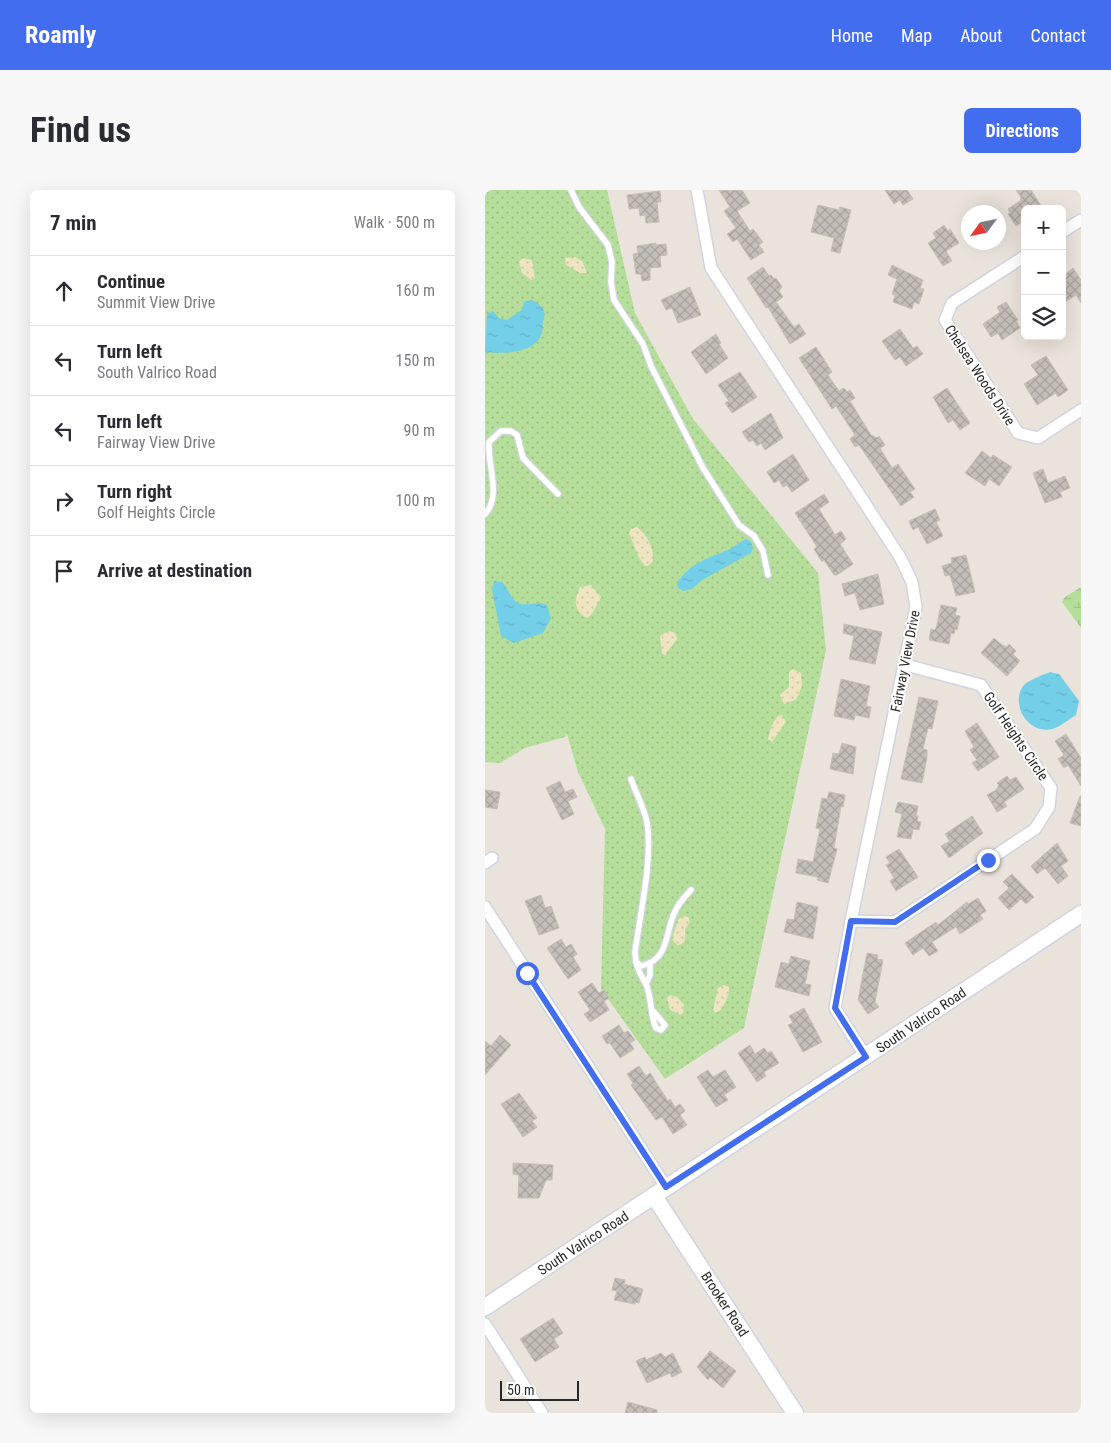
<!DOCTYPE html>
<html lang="en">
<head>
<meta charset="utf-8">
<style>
	:root { --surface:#fff; --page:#f7f7f7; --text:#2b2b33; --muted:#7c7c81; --line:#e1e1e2; --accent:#436def }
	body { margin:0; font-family:"Roboto Condensed",sans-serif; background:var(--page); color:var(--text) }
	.controls { position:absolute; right:15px; top:15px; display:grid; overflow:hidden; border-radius:8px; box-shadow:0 5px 20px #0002 }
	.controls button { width:45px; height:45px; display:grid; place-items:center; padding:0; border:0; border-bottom:1px solid var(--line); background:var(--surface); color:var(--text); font:25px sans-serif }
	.compass { position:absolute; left:476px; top:15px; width:45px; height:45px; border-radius:50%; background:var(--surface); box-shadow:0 5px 20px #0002; rotate:237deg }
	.scale { position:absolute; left:15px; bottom:12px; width:79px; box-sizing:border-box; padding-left:5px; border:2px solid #292929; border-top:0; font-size:14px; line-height:18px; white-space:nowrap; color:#292929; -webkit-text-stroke:4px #fff; paint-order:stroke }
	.stop { position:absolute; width:15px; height:15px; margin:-11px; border:4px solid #436def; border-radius:50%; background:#fff }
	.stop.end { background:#436def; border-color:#fff; box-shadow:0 1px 5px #0008 }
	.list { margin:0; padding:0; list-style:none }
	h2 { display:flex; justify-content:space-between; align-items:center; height:65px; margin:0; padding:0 20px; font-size:21px }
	h2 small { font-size:16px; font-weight:400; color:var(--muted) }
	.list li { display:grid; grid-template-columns:32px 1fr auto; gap:15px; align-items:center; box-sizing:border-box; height:70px; padding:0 20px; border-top:1px solid var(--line) }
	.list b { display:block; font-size:19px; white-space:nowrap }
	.list p { margin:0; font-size:16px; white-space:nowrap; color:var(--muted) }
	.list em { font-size:16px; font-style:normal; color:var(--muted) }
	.icon { flex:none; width:28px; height:28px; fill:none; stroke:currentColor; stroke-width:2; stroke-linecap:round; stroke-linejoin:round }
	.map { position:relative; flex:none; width:596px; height:1223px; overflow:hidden; border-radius:8px }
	header { display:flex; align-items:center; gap:30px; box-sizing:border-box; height:70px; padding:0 25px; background:var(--accent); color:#fff }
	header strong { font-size:24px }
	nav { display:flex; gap:28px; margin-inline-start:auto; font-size:18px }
	.intro { display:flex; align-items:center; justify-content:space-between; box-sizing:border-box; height:120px; padding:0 30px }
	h1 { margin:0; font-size:35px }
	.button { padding:12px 22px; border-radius:8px; background:var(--accent); color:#fff; font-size:18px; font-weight:700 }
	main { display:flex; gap:30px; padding:0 30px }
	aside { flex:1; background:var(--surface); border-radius:8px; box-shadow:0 5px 20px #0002 }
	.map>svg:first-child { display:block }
	.grass { fill:url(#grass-dots) }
	.wetland { fill:url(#wetland-marsh) }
	.sand { fill:url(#sand-dots) }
	.water { fill:url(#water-ripples) }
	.building { fill:url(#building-cross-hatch); stroke:#c5bfb5 }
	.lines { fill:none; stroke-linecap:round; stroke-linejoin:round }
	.lane-casing { stroke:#d0d4e1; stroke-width:8 }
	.street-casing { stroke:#d0d4e1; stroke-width:14 }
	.secondary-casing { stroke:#d0d4e1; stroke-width:19 }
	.lane { stroke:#fff; stroke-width:5.5 }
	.street { stroke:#fff; stroke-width:11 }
	.secondary { stroke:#fff; stroke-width:16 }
	.route { stroke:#436def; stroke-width:6 }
	.labels { text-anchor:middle; stroke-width:4; stroke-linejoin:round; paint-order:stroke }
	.street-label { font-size:14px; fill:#292929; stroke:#fff }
</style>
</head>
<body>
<header>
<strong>Roamly</strong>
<nav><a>Home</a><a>Map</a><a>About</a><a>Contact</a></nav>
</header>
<div class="intro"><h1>Find us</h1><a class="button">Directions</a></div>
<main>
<aside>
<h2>7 min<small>Walk · 500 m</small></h2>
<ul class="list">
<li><svg class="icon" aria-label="ahead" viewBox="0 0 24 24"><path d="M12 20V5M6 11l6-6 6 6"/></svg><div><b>Continue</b><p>Summit View Drive</p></div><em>160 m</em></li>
<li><svg class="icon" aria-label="left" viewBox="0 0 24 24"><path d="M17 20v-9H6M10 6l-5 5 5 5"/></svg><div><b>Turn left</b><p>South Valrico Road</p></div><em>150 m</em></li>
<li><svg class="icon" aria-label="left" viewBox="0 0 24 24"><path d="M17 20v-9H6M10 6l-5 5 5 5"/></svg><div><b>Turn left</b><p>Fairway View Drive</p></div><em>90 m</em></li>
<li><svg class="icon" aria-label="right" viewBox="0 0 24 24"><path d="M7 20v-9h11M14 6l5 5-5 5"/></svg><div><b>Turn right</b><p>Golf Heights Circle</p></div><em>100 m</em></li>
<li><svg class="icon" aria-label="arrive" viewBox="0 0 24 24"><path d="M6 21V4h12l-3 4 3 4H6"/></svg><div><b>Arrive at destination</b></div></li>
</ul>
</aside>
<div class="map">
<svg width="596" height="1223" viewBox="0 0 596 1223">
	<defs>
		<pattern id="grass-dots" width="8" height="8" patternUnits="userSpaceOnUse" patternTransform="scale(1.25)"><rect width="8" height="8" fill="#b5de9a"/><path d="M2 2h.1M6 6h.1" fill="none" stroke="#9cbe85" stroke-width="1.8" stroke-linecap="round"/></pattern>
		<pattern id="wetland-marsh" width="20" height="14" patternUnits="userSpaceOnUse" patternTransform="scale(1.25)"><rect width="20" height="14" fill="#b5de9a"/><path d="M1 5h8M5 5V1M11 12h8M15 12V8" fill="none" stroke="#9cbe85"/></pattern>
		<pattern id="sand-dots" width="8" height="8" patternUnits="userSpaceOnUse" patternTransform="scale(1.25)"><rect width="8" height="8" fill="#eee4bf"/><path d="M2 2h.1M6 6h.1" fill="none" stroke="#ccc4a4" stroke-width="1.8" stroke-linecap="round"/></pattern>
		<pattern id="water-ripples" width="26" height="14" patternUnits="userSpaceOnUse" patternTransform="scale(1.25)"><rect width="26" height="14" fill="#73cee7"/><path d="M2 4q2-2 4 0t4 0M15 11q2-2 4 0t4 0" fill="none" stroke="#64b1c6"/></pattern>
		<pattern id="building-cross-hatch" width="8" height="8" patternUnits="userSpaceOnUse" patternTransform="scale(1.25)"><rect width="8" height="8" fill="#c3beb7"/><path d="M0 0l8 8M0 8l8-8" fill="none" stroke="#a8a39d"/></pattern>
	</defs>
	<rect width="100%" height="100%" fill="#eae3db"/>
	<polygon class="grass" points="0,0 122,0 150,123 208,229 333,383 341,460 259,838 180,889 116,799 120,639 93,582 82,544 80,547 40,558 15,573 0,572"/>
	<polygon class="wetland" points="596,397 596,438 577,412 580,407"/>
	<g class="sand">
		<polygon points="90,67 97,71 102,83 95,83 81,75 80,68"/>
		<polygon points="37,68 47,70 50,88 46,90 37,83 34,72"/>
		<path d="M152,337C162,344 169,358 168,371L163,376H160L154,368L144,343L146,339Z"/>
		<path d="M106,395L116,407L107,424L102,428C88,420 89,410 95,397Z"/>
		<polygon points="184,441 190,443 192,449 180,465 177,464 175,446"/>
		<polygon points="308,479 316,483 317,496 311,510 299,514 295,505 304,497 304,482"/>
		<polygon points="297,525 301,532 287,552 283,549 287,535 293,526"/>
		<path d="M198,726L203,727L205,732L200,739C200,745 202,755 192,755L187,749L193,730Z"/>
		<path d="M239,795L244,797C245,805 238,820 231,823L228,820L233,798Z"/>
		<polygon points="185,805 192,807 199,815 198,823 196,825 185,820 182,808"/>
	</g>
	<g class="water">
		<path d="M47,110C56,115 63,121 58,131C57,135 58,139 57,143C50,164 18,164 0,162L2,124L8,121L14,128L22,130L37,120L39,112Z"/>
		<path d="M262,349L266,352L268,358L266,363L217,390L207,399L198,401L193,398L192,393C205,373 225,367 245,359C251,356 255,351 262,349Z"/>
		<path d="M9,391L17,392C23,398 25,407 31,412C40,418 52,410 62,415L66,428L58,443L29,453L16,446L7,400Z"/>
		<path d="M565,482L574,484L594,511L591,525C584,529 575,537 567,539C544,545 525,515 538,496C543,490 558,485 565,482Z"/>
	</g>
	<g class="building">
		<polygon points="234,0 257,0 265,13 252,21 265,41 268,39 278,52 274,55 279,62 266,70 252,49 248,52 242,44 251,38 239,21 245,17"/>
		<polygon points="400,0 422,0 428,9 418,15 415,10 409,14"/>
		<polygon points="531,0 546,0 558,19 540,19 540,30 531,36 523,24 525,23 523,19 535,11 536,7"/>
		<polygon points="175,1 176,12 172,12 174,32 161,33 160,25 155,26 154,18 144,19 142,5"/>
		<polygon points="333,15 354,20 355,17 366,20 355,63 346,61 349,48 326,42"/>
		<polygon points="459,35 463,41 465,39 474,53 461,61 467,71 458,76 443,53 451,48 448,43"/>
		<polygon points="171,53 171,55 181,54 182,65 175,66 176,77 165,78 165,90 157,91 156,84 151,84 148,64 153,63 152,56"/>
		<polygon points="407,75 438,90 435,98 439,99 434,114 429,112 427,119 408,112 410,105 407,104 412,89 403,85"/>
		<polygon points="278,77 284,86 286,85 289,89 291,88 297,97 294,101 298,107 291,112 309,137 314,134 321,144 305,154 283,117 281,118 262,88"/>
		<polygon points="588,78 596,90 596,113 591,105 577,114 577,87"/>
		<polygon points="205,97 216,125 193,133 187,118 181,120 176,110"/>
		<polygon points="521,112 533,130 531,131 535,138 517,150 513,143 506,147 498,134 515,122 512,117"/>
		<polygon points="415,139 428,158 432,156 438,164 421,176 415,167 410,170 397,151"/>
		<polygon points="231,144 236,153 234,154 243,168 221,184 206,162"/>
		<polygon points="331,157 347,182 343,185 354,201 359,198 362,202 365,200 370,208 365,211 386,245 392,248 394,246 400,255 395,258 407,278 413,274 430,299 425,302 429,307 416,316 374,255 370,257 365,249 370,245 351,216 347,219 314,168"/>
		<polygon points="561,166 583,200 573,207 571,203 552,215 539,194 553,185 546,175"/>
		<polygon points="255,182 272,207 247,223 240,213 244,211 233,195"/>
		<polygon points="462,198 485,233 475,240 468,230 463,233 448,207"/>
		<polygon points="286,223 298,248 280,260 276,253 272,256 268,250 264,252 257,242"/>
		<polygon points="497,261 506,268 508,265 527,277 514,296 504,289 500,296 480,283"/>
		<polygon points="308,264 324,290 307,302 302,295 298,297 294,290 289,293 282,282"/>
		<polygon points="558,279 563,293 580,286 585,298 575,302 577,307 560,313 548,283"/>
		<polygon points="339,304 344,312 334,319 350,345 356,341 361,349 355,354 368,374 352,385 349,385 339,370 337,372 329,359 332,357 310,323"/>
		<polygon points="450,319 455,330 451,332 458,346 442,354 433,337 428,340 424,331"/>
		<polygon points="481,365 490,402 471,406 465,385 460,386 457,376 467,373 466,368"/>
		<polygon points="393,384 399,414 375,420 370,403 360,406 357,394"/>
		<polygon points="456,415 472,418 470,425 475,426 472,440 470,439 469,444 466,443 464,454 444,450 446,439 450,440 452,435"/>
		<polygon points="359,434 397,442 390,474 364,469 369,446 358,443"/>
		<polygon points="509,448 517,455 522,457 524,454 531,461 528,464 535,471 522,486 496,463"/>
		<polygon points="356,489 385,496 381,516 386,517 384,528 370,525 369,530 349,526"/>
		<polygon points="434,507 453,511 447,539 443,538 438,559 442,560 442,567 437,593 416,589"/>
		<polygon points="492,533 514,567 493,581 487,573 492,570 485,560 489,557 480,541"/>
		<polygon points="581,544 596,568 596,596 583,575 579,578 573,569 579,565 570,551"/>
		<polygon points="357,553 371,557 368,584 345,579 348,563 354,564"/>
		<polygon points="522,586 525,590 531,587 539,599 519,612 522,616 512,622 502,605 511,600 514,595 512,593"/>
		<polygon points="75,591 80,602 88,599 92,607 83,611 89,624 77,630 61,598"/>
		<polygon points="0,600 15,602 12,619 0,617"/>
		<polygon points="344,602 360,605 358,617 356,616 349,658 352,659 343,693 332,690 333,687 311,683 313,669 328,672 335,639 331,638 337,608 342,609"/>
		<polygon points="595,606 596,606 596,636 585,633"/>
		<polygon points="413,612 433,616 431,626 433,626 432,631 436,632 434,640 428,639 426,649 412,647 417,624 410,622"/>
		<polygon points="487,626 498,643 464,668 456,656 465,651 460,644"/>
		<polygon points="572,653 583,671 576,676 583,686 573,694 560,678 552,684 546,676"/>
		<polygon points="414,659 433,687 411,701 405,691 409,688 401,675 405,673 401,667"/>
		<polygon points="527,684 549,707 541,714 536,709 524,720 513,708 524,698 518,692"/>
		<polygon points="56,705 60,718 66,716 74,738 54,745 40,711"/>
		<polygon points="493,708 501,721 495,725 498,729 475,744 471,737 447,752 453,761 444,766 438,758 428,765 420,753 451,732 453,735 482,712 483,714"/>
		<polygon points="312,712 333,717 328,749 299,742 302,729 309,730"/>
		<polygon points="76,749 81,757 86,754 92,764 88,767 96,780 83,789 62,758"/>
		<polygon points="382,763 393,765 392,769 398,770 390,812 394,817 383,824 373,810"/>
		<polygon points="306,766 325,771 320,794 326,795 324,806 290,797 296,772 304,774"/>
		<polygon points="107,793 114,803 119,800 124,808 119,811 124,820 105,832 99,824 105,820 93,802"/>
		<polygon points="319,818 337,852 318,862 303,835 308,833 304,826"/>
		<polygon points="134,835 139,843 143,841 150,850 145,853 149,859 135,868 125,853 122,854 117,846"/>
		<polygon points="15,845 26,855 0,885 0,851 6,856"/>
		<polygon points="265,855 270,864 279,858 283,863 286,861 294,873 279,882 281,886 272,892 253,863"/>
		<polygon points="154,876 161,886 165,883 183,911 185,909 190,917 195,914 200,921 195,925 202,935 188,944 177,927 171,930 146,895 148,893 142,884"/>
		<polygon points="223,880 228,887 240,880 251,897 239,905 243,910 231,917 212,887"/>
		<polygon points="34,903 52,928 47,931 52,937 38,947 16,914"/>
		<polygon points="28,973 68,975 67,990 61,990 54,1008 33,1008 34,985 28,984"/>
		<polygon points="130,1088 140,1090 139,1094 158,1099 154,1113 150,1112 150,1114 129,1110 132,1101 127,1100"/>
		<polygon points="68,1128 78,1143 69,1149 74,1157 50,1172 35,1149"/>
		<polygon points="225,1161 251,1181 238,1198 225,1187 223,1190 212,1177"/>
		<polygon points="176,1163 180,1167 188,1163 197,1182 187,1187 185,1183 162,1193 151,1171 160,1167 161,1170"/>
		<polygon points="143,1212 172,1220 172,1223 140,1223"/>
	</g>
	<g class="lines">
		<defs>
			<g id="lane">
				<polyline points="86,0 94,17 123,55 127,72 126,92 129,110 158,154 166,176 218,278 254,335 269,346 278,361 283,385"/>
				<path d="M0,324C17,306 2,274 4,252L16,241H26L32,245L38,268L73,304"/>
				<path d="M146,589C151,603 159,618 162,632C168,669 155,724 150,762L151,772L156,776C183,770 180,747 188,726C192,715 198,708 206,700"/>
				<path d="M151,772C153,781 156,785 161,794C167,808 165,825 171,838L176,840L180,835L168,821"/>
				<polyline points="161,794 165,785 165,774"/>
			</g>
			<g id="street">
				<polyline points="212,0 226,78 415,367 427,392 431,417 366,731 350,818 381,867"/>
				<polyline points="577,42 596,30"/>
				<polyline points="540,66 467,113 460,130 533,243 553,248 596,220"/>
				<polyline points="0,673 7,668"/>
				<polyline points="0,717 181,997"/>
				<polyline points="366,731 410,732 550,639 564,617 566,598 496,495 421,475"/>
				<polyline points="0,1134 57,1223"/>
			</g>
			<g id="secondary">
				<polyline points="169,1006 310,1223"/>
				<polyline points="0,1117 596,724"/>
			</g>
		</defs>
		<use href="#lane" class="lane-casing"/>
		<use href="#street" class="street-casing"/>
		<use href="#secondary" class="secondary-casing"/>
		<use href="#lane" class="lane"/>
		<use href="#street" class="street"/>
		<use href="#secondary" class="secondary"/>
	</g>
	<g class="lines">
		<polyline class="route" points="42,783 181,997 381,867 350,818 366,731 410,732 503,670"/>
	</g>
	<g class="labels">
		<g class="street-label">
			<text transform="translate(495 185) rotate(57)" y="5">Chelsea Woods Drive</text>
			<text transform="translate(420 471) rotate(-79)" y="5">Fairway View Drive</text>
			<text transform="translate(531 546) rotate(56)" y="5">Golf Heights Circle</text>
			<text transform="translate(436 830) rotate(-34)" y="5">South Valrico Road</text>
			<text transform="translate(98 1053) rotate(-33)" y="5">South Valrico Road</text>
			<text transform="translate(240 1114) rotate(57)" y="5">Brooker Road</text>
		</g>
	</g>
</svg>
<div class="controls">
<button>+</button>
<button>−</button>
<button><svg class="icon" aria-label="layers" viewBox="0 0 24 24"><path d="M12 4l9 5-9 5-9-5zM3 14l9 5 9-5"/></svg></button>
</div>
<svg class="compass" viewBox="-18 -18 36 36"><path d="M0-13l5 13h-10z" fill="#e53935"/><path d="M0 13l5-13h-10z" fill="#7c7c81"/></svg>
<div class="scale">50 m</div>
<div class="stop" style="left:42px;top:783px"></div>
<div class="stop end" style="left:503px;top:670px"></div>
</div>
</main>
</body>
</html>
